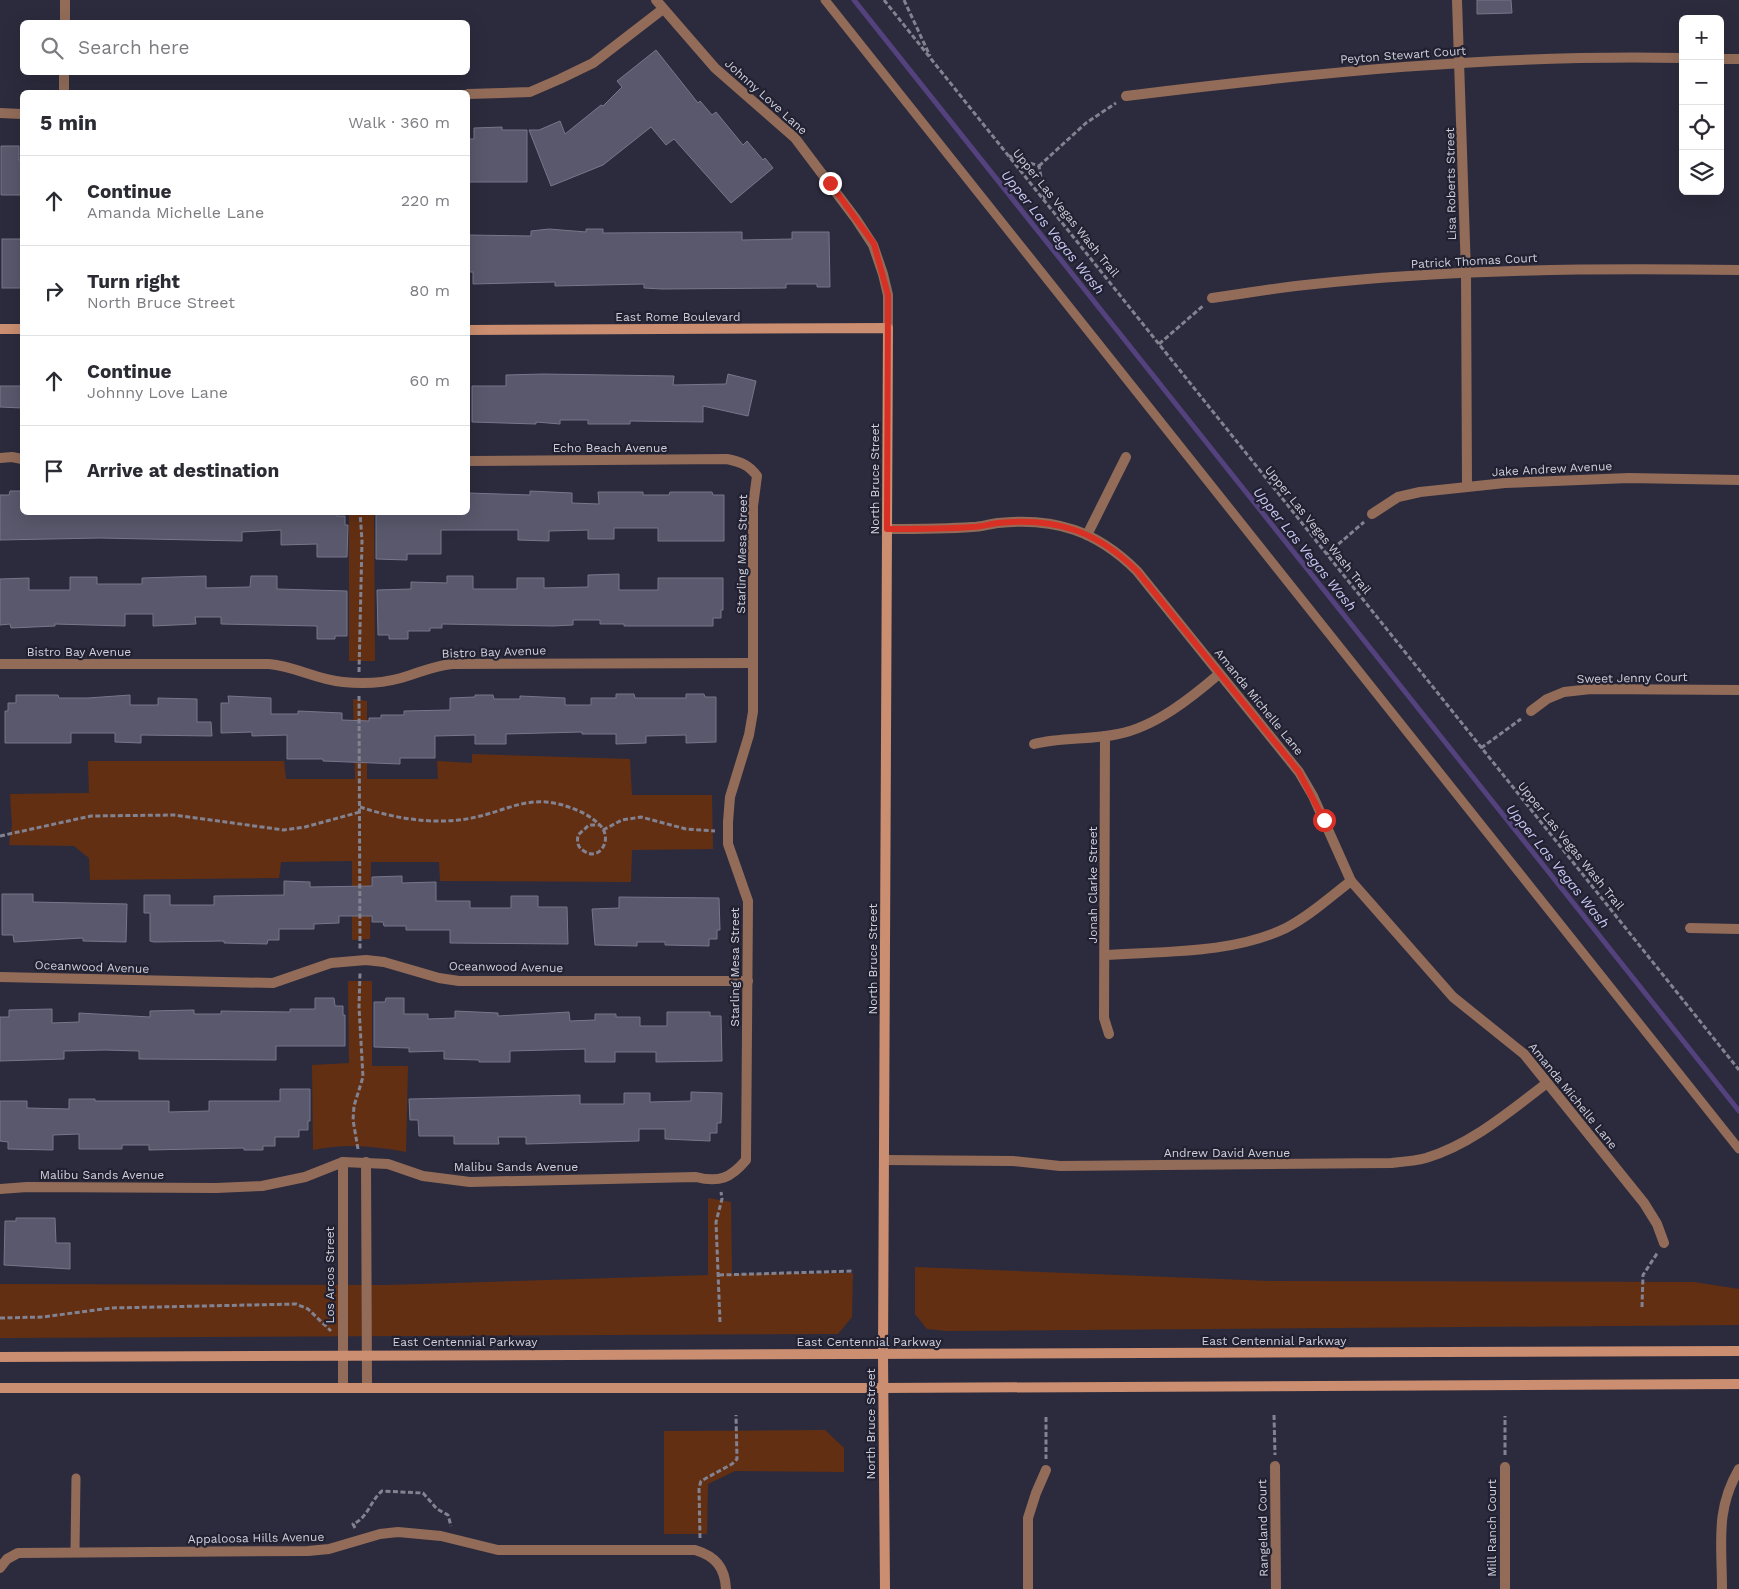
<!DOCTYPE html>
<html lang="en">
<head>
<meta charset="utf-8">
<style>
	:root { --surface:#fff; --page:#f7f7f7; --text:#2b2b33; --muted:#7c7c81; --line:#e1e1e2 }
	body { margin:0; font-family:"Work Sans",sans-serif; background:var(--page); color:var(--text) }
	.controls { position:absolute; right:15px; top:15px; display:grid; overflow:hidden; border-radius:8px; box-shadow:0 5px 20px #0002 }
	.controls button { width:45px; height:45px; display:grid; place-items:center; padding:0; border:0; border-bottom:1px solid var(--line); background:var(--surface); color:var(--text); font:25px sans-serif }
	.stop { position:absolute; width:15px; height:15px; margin:-11px; border:4px solid #d93025; border-radius:50%; background:#fff }
	.stop.end { background:#d93025; border-color:#fff; box-shadow:0 1px 5px #0008 }
	.list { margin:0; padding:0; list-style:none }
	h2 { display:flex; justify-content:space-between; align-items:center; height:65px; margin:0; padding:0 20px; font-size:21px }
	h2 small { font-size:16px; font-weight:400; color:var(--muted) }
	.list li { display:grid; grid-template-columns:32px 1fr auto; gap:15px; align-items:center; box-sizing:border-box; height:90px; padding:0 20px; border-top:1px solid var(--line) }
	.list b { display:block; font-size:19px; white-space:nowrap }
	.list p { margin:0; font-size:16px; white-space:nowrap; color:var(--muted) }
	.list em { font-size:16px; font-style:normal; color:var(--muted) }
	.icon { flex:none; width:28px; height:28px; fill:none; stroke:currentColor; stroke-width:2; stroke-linecap:round; stroke-linejoin:round }
	.map { position:relative; flex:none; width:1739px; height:1589px; overflow:hidden }
	.search { position:absolute; background:var(--surface); box-shadow:0 5px 20px #0002; left:20px; top:20px; width:450px; height:55px; display:flex; align-items:center; gap:12px; box-sizing:border-box; padding:0 18px; border-radius:8px; color:var(--muted); font-size:19px }
	.panel { position:absolute; background:var(--surface); box-shadow:0 5px 20px #0002; left:20px; top:90px; width:450px; height:425px; border-radius:8px }
	.map>svg:first-child { display:block }
	.green { fill:#632f12 }
	.lines { fill:none; stroke-linecap:round; stroke-linejoin:round }
	.stream { stroke:#54427e; stroke-width:5 }
	.building { fill:#59586c; stroke:#77768b }
	.path { stroke:#828291; stroke-width:3; stroke-dasharray:5 2.5; stroke-linecap:butt }
	.lane { stroke:#926c59; stroke-width:9 }
	.street { stroke:#926c59; stroke-width:10 }
	.secondary { stroke:#cb8e70; stroke-width:10 }
	.route { stroke:#d93025; stroke-width:6 }
	.labels { text-anchor:middle; stroke-width:4.5; stroke-linejoin:round; paint-order:stroke }
	.street-label { font-size:12px; fill:#d0d0dc; stroke:#222132 }
	.water-label { font-size:14px; font-style:italic; fill:#cac9f6; stroke:#222132 }
</style>
</head>
<body>
<div class="map">
<svg width="1739" height="1589" viewBox="0 0 1739 1589">
	<rect width="100%" height="100%" fill="#2c2b3d"/>
	<g class="green">
		<polygon points="349,513 374,513 375,661 349,661"/>
		<polygon points="353,699 367,701 367,779 438,779 437,761 472,763 472,754 630,759 632,795 712,795 713,849 632,850 631,882 440,881 439,862 371,862 370,939 352,940 352,861 281,862 279,878 90,880 89,858 74,846 9,845 12,825 10,794 89,793 88,761 284,761 286,779 355,779"/>
		<path d="M348,981H372V1066H408L406,1152C375,1146 344,1143 313,1150L312,1065L349,1063Z"/>
		<polygon points="708,1198 731,1202 732,1274 853,1273 852,1317 838,1334 0,1338 0,1284 387,1285 708,1275"/>
		<polygon points="915,1267 1270,1281 1694,1282 1739,1289 1739,1325 947,1331 927,1329 915,1314"/>
		<polygon points="825,1430 844,1448 844,1472 735,1471 708,1484 707,1534 664,1534 664,1431"/>
	</g>
	<g class="lines">
		<polyline class="stream" points="854,0 1739,1111"/>
	</g>
	<g class="building">
		<polygon points="1477,0 1511,0 1512,13 1477,14"/>
		<polygon points="656,50 698,103 700,101 712,115 716,112 743,145 747,141 763,160 765,158 773,168 731,203 674,139 666,145 651,127 603,165 551,186 529,130 539,130 560,121 565,134 601,105 603,106 622,87 617,81"/>
		<polygon points="502,127 502,130 527,130 527,182 468,182 468,142 469,139 474,139 474,128"/>
		<polygon points="1,146 19,146 19,160 22,160 22,195 1,195"/>
		<polygon points="549,229 586,232 586,229 603,229 603,233 742,232 742,240 792,239 792,232 829,232 830,287 817,287 817,284 786,284 786,288 662,289 644,288 644,284 555,286 555,282 473,284 473,272 468,272 468,235 531,236 531,231"/>
		<rect x="2" y="239" width="20" height="49"/>
		<polygon points="543,374 674,376 673,385 726,384 728,374 756,381 748,416 703,406 703,422 630,421 630,424 588,424 588,420 560,420 560,424 536,422 536,424 472,422 472,386 506,386 506,375"/>
		<polygon points="0,386 22,386 22,408 0,407"/>
		<polygon points="10,491 22,491 22,512 337,512 337,516 345,516 345,525 348,525 347,557 317,557 317,544 281,545 281,530 242,532 242,541 100,538 0,540 0,495 9,495"/>
		<polygon points="530,491 572,493 572,503 599,504 598,492 643,492 643,495 669,495 670,492 712,492 713,495 724,495 724,541 658,541 658,528 614,528 614,539 588,539 588,530 549,531 549,541 518,540 518,530 441,530 441,554 407,554 407,560 376,559 376,514 468,512 468,493 530,495"/>
		<polygon points="619,574 619,590 658,590 658,578 723,578 723,610 721,610 721,618 713,618 713,626 624,626 624,624 600,624 600,620 573,620 573,625 553,626 442,624 442,628 430,628 430,631 408,631 408,639 389,639 389,635 378,635 377,590 411,589 411,582 447,583 447,576 473,576 473,589 517,589 517,578 544,578 544,588 588,587 588,575"/>
		<polygon points="206,576 206,588 250,587 251,576 277,576 277,589 347,591 347,636 335,636 335,639 317,639 317,626 221,624 221,617 195,617 196,624 153,626 153,614 125,614 125,626 55,624 55,626 11,628 10,624 0,625 0,579 29,578 29,590 70,590 70,577 97,577 97,584 142,584 142,578"/>
		<polygon points="616,694 634,694 635,698 686,698 686,694 704,694 705,697 716,697 716,742 686,743 686,735 646,736 646,743 616,744 616,734 582,734 582,732 506,734 506,744 475,744 475,735 435,736 435,758 400,758 400,764 323,761 323,759 287,759 287,735 252,736 252,732 221,733 221,703 229,703 228,696 271,698 271,714 298,714 298,711 342,713 342,720 369,721 369,718 381,718 381,715 404,715 404,711 450,710 450,698 475,697 475,695 493,695 494,699 520,699 520,696 565,698 565,705 591,705 591,698 616,698"/>
		<polygon points="16,695 58,695 59,698 88,698 130,695 130,705 158,705 158,698 197,699 197,722 211,722 212,736 141,735 141,743 115,742 115,733 71,733 71,743 5,743 5,711 8,711 8,703 16,703"/>
		<polygon points="402,876 402,883 436,882 436,901 470,901 470,908 511,908 511,896 538,896 538,907 567,907 568,944 450,943 450,930 406,930 406,926 384,926 383,922 372,922 372,916 339,916 339,923 314,924 314,929 279,929 279,940 268,940 267,944 224,943 224,941 154,942 150,941 150,913 144,913 144,895 170,895 170,905 214,905 214,896 284,895 284,881 310,882 310,887 372,886 372,877"/>
		<polygon points="2,894 33,894 33,902 127,904 126,942 83,941 83,938 14,942 13,935 2,935"/>
		<polygon points="619,897 719,898 720,930 717,930 717,939 709,939 709,946 665,945 665,942 637,942 637,946 595,945 592,909 619,908"/>
		<polygon points="315,998 334,998 335,1006 343,1006 343,1015 345,1015 345,1046 276,1046 276,1060 139,1059 139,1051 105,1050 64,1051 64,1059 0,1061 0,1017 9,1017 9,1010 52,1009 52,1023 79,1022 79,1013 150,1017 150,1011 194,1010 194,1014 221,1014 221,1011 290,1012 290,1009 315,1009"/>
		<polygon points="386,998 404,998 404,1014 428,1014 428,1019 455,1018 455,1011 498,1013 498,1016 569,1012 570,1021 595,1020 595,1014 616,1014 616,1017 640,1017 640,1026 667,1026 667,1012 710,1012 710,1016 721,1016 722,1061 656,1062 656,1052 615,1052 615,1062 585,1062 585,1049 510,1051 510,1062 479,1062 479,1060 444,1059 444,1051 409,1052 409,1048 374,1047 374,1002 385,1002"/>
		<polygon points="280,1089 310,1089 310,1121 308,1121 308,1130 299,1130 299,1137 275,1137 275,1146 263,1146 263,1150 244,1150 244,1148 149,1150 149,1145 122,1145 122,1149 79,1149 79,1134 53,1135 53,1150 8,1149 8,1142 0,1141 0,1101 27,1101 27,1108 69,1109 69,1099 95,1099 95,1101 169,1101 169,1112 209,1111 209,1101 280,1101"/>
		<polygon points="691,1092 722,1093 721,1123 717,1123 717,1133 710,1133 710,1141 665,1139 665,1129 639,1129 639,1141 526,1144 526,1137 498,1137 499,1144 454,1144 454,1136 419,1136 418,1120 410,1120 409,1099 580,1095 580,1104 624,1104 624,1093 650,1093 650,1102 691,1101"/>
		<polygon points="16,1218 55,1218 56,1243 70,1243 70,1269 4,1265 5,1221 16,1221"/>
	</g>
	<g class="lines">
		<g class="path">
			<polyline points="884,0 1739,1070"/>
			<polyline points="904,0 930,56"/>
			<polyline points="1009,156 1039,166 1045,200"/>
			<polyline points="1039,166 1086,123 1116,103"/>
			<polyline points="1159,344 1204,305"/>
			<polyline points="1327,554 1364,522"/>
			<polyline points="359,672 362,541 360,512"/>
			<polyline points="359,696 360,949"/>
			<polyline points="1481,748 1521,719"/>
			<path d="M360,807C396,819 439,826 476,817C500,812 521,800 546,802C563,803 593,814 603,829C611,843 598,861 584,851C577,847 577,842 578,835L589,825H599"/>
			<polyline points="603,830 622,820 641,817 686,829 715,831"/>
			<polyline points="0,836 91,816 174,815 284,830 305,827 360,812"/>
			<polyline points="358,1149 353,1120 354,1106 363,1077 359,1007 360,973"/>
			<polyline points="719,1275 854,1271"/>
			<polyline points="1642,1307 1643,1275 1658,1252"/>
			<polyline points="0,1318 43,1317 111,1308 296,1304 308,1309 331,1331"/>
			<polyline points="720,1322 716,1222 722,1199 721,1192"/>
			<polyline points="1274,1415 1275,1455"/>
			<polyline points="1046,1417 1046,1459"/>
			<polyline points="1505,1455 1505,1416"/>
			<path d="M355,1528L353,1524C368,1518 370,1501 382,1491L423,1493L437,1509L448,1515L451,1526"/>
			<polyline points="700,1538 699,1488 701,1481 732,1464 737,1459 736,1415"/>
		</g>
		<g class="lane">
			<polyline points="825,0 1739,1149"/>
			<polyline points="75,1552 76,1478"/>
		</g>
		<g class="street">
			<polyline points="656,0 715,68 795,138 856,219 873,245 883,274 888,295 888,328"/>
			<polyline points="1457,0 1466,273 1467,487"/>
			<polyline points="65,22 65,0"/>
			<polyline points="1720,59 1739,59"/>
			<polyline points="64,92 64,72"/>
			<polyline points="468,94 530,92 560,79 593,63 663,9"/>
			<path d="M1126,96C1311,73 1497,54 1683,58"/>
			<polyline points="0,113 22,114"/>
			<path d="M1212,298C1243,294 1274,288 1305,285C1449,269 1594,268 1739,270"/>
			<polyline points="0,458 12,457 22,459"/>
			<polyline points="1372,514 1398,497 1420,492 1505,483 1629,478 1739,480"/>
			<path d="M887,529C915,529 944,529 972,527C981,527 989,524 998,523C1055,517 1097,531 1137,571L1299,772L1313,796L1351,881L1453,997L1524,1054L1644,1203L1657,1224L1664,1243"/>
			<polyline points="1087,535 1126,457"/>
			<path d="M0,664H269C295,666 317,680 343,682C361,684 383,683 401,678C419,673 432,666 452,664L753,663"/>
			<polyline points="1531,711 1547,699 1564,692 1591,689 1739,690"/>
			<polyline points="1105,736 1104,1018 1109,1034"/>
			<path d="M1034,744C1061,737 1091,740 1118,734C1155,727 1191,698 1219,674"/>
			<polyline points="1690,928 1739,929"/>
			<path d="M1105,955C1164,951 1232,954 1286,928C1310,916 1330,897 1351,881"/>
			<polyline points="0,977 273,983 331,963 366,960 384,962 439,978 459,981 748,981"/>
			<path d="M885,1160L1013,1161L1060,1166L1391,1163C1402,1162 1415,1161 1426,1158C1472,1144 1510,1111 1547,1083"/>
			<polyline points="343,1162 343,1387"/>
			<polyline points="366,1162 367,1387"/>
			<path d="M0,1189L27,1187L216,1188L262,1186L305,1177L343,1162L388,1164L423,1176L470,1182L696,1177C719,1183 731,1178 746,1160L748,901L728,844V822L730,797L749,735L753,712V506L757,476C749,465 741,462 727,459L468,461"/>
			<polyline points="1275,1466 1276,1589"/>
			<polyline points="1505,1467 1505,1589"/>
			<path d="M0,1568L7,1559L18,1553L308,1551L329,1549L380,1534L398,1532L441,1536L498,1550H695C715,1556 725,1567 726,1589"/>
			<polyline points="1028,1589 1028,1518 1036,1493 1046,1470"/>
			<path d="M1722,1589C1722,1543 1715,1510 1739,1469"/>
		</g>
		<g class="secondary">
			<polyline points="0,329 22,329"/>
			<polyline points="468,330 888,328 883,1355 885,1589"/>
			<polyline points="0,1357 1739,1351"/>
			<polyline points="0,1388 883,1388 1739,1384"/>
		</g>
	</g>
	<g class="lines">
		<path class="route" d="M830,183L874,244L888,295L887,529C915,529 944,529 972,527C981,527 989,524 998,523C1055,517 1097,531 1137,571L1299,772L1324,820"/>
	</g>
	<g class="labels">
		<g class="street-label">
			<text transform="translate(1403 55) rotate(-4)" y="4">Peyton Stewart Court</text>
			<text transform="translate(766 97) rotate(42)" y="4">Johnny Love Lane</text>
			<text transform="translate(1451 184) rotate(-91)" y="4">Lisa Roberts Street</text>
			<text transform="translate(1066 213) rotate(51)" y="4">Upper Las Vegas Wash Trail</text>
			<text transform="translate(1474 261) rotate(-3)" y="4">Patrick Thomas Court</text>
			<text x="678" y="321">East Rome Boulevard</text>
			<text x="610" y="452">Echo Beach Avenue</text>
			<text transform="translate(1552 469) rotate(-3)" y="4">Jake Andrew Avenue</text>
			<text transform="translate(875 479) rotate(-90)" y="4">North Bruce Street</text>
			<text transform="translate(1318 530) rotate(51)" y="4">Upper Las Vegas Wash Trail</text>
			<text transform="translate(742 554) rotate(-89)" y="4">Starling Mesa Street</text>
			<text x="79" y="656">Bistro Bay Avenue</text>
			<text transform="translate(494 652) rotate(-2)" y="4">Bistro Bay Avenue</text>
			<text transform="translate(1632 678) rotate(-1)" y="4">Sweet Jenny Court</text>
			<text transform="translate(1259 702) rotate(51)" y="4">Amanda Michelle Lane</text>
			<text transform="translate(1571 846) rotate(51)" y="4">Upper Las Vegas Wash Trail</text>
			<text transform="translate(1093 885) rotate(-90)" y="4">Jonah Clarke Street</text>
			<text transform="translate(873 959) rotate(-90)" y="4">North Bruce Street</text>
			<text transform="translate(92 967) rotate(2)" y="4">Oceanwood Avenue</text>
			<text transform="translate(506 967) rotate(1)" y="4">Oceanwood Avenue</text>
			<text transform="translate(735 967) rotate(-90)" y="4">Starling Mesa Street</text>
			<text transform="translate(1573 1096) rotate(51)" y="4">Amanda Michelle Lane</text>
			<text x="1227" y="1157">Andrew David Avenue</text>
			<text x="516" y="1171">Malibu Sands Avenue</text>
			<text x="102" y="1179">Malibu Sands Avenue</text>
			<text transform="translate(330 1275) rotate(-90)" y="4">Los Arcos Street</text>
			<text x="1274" y="1345">East Centennial Parkway</text>
			<text x="465" y="1346">East Centennial Parkway</text>
			<text x="869" y="1346">East Centennial Parkway</text>
			<text transform="translate(871 1424) rotate(-90)" y="4">North Bruce Street</text>
			<text transform="translate(1263 1528) rotate(-91)" y="4">Rangeland Court</text>
			<text transform="translate(1492 1528) rotate(-90)" y="4">Mill Ranch Court</text>
			<text transform="translate(256 1538) rotate(-1)" y="4">Appaloosa Hills Avenue</text>
		</g>
		<g class="water-label">
			<text transform="translate(1053 232) rotate(51)" y="5">Upper Las Vegas Wash</text>
			<text transform="translate(1305 549) rotate(51)" y="5">Upper Las Vegas Wash</text>
			<text transform="translate(1558 866) rotate(51)" y="5">Upper Las Vegas Wash</text>
		</g>
	</g>
</svg>
<div class="controls">
<button>+</button>
<button>−</button>
<button><svg class="icon" aria-label="locate" viewBox="0 0 24 24"><circle cx="12" cy="12" r="6"/><path d="M12 2v4M12 18v4M2 12h4M18 12h4"/></svg></button>
<button><svg class="icon" aria-label="layers" viewBox="0 0 24 24"><path d="M12 4l9 5-9 5-9-5zM3 14l9 5 9-5"/></svg></button>
</div>
<div class="stop" style="left:1324px;top:820px"></div>
<div class="stop end" style="left:830px;top:183px"></div>
<div class="search"><svg class="icon" aria-label="search" viewBox="0 0 24 24"><circle cx="10" cy="10" r="6"/><path d="M15 15l6 6"/></svg>Search here</div>
<section class="panel">
<h2>5 min<small>Walk · 360 m</small></h2>
<ul class="list">
<li><svg class="icon" aria-label="ahead" viewBox="0 0 24 24"><path d="M12 20V5M6 11l6-6 6 6"/></svg><div><b>Continue</b><p>Amanda Michelle Lane</p></div><em>220 m</em></li>
<li><svg class="icon" aria-label="right" viewBox="0 0 24 24"><path d="M7 20v-9h11M14 6l5 5-5 5"/></svg><div><b>Turn right</b><p>North Bruce Street</p></div><em>80 m</em></li>
<li><svg class="icon" aria-label="ahead" viewBox="0 0 24 24"><path d="M12 20V5M6 11l6-6 6 6"/></svg><div><b>Continue</b><p>Johnny Love Lane</p></div><em>60 m</em></li>
<li><svg class="icon" aria-label="arrive" viewBox="0 0 24 24"><path d="M6 21V4h12l-3 4 3 4H6"/></svg><div><b>Arrive at destination</b></div></li>
</ul>
</section>
</div>
</body>
</html>
